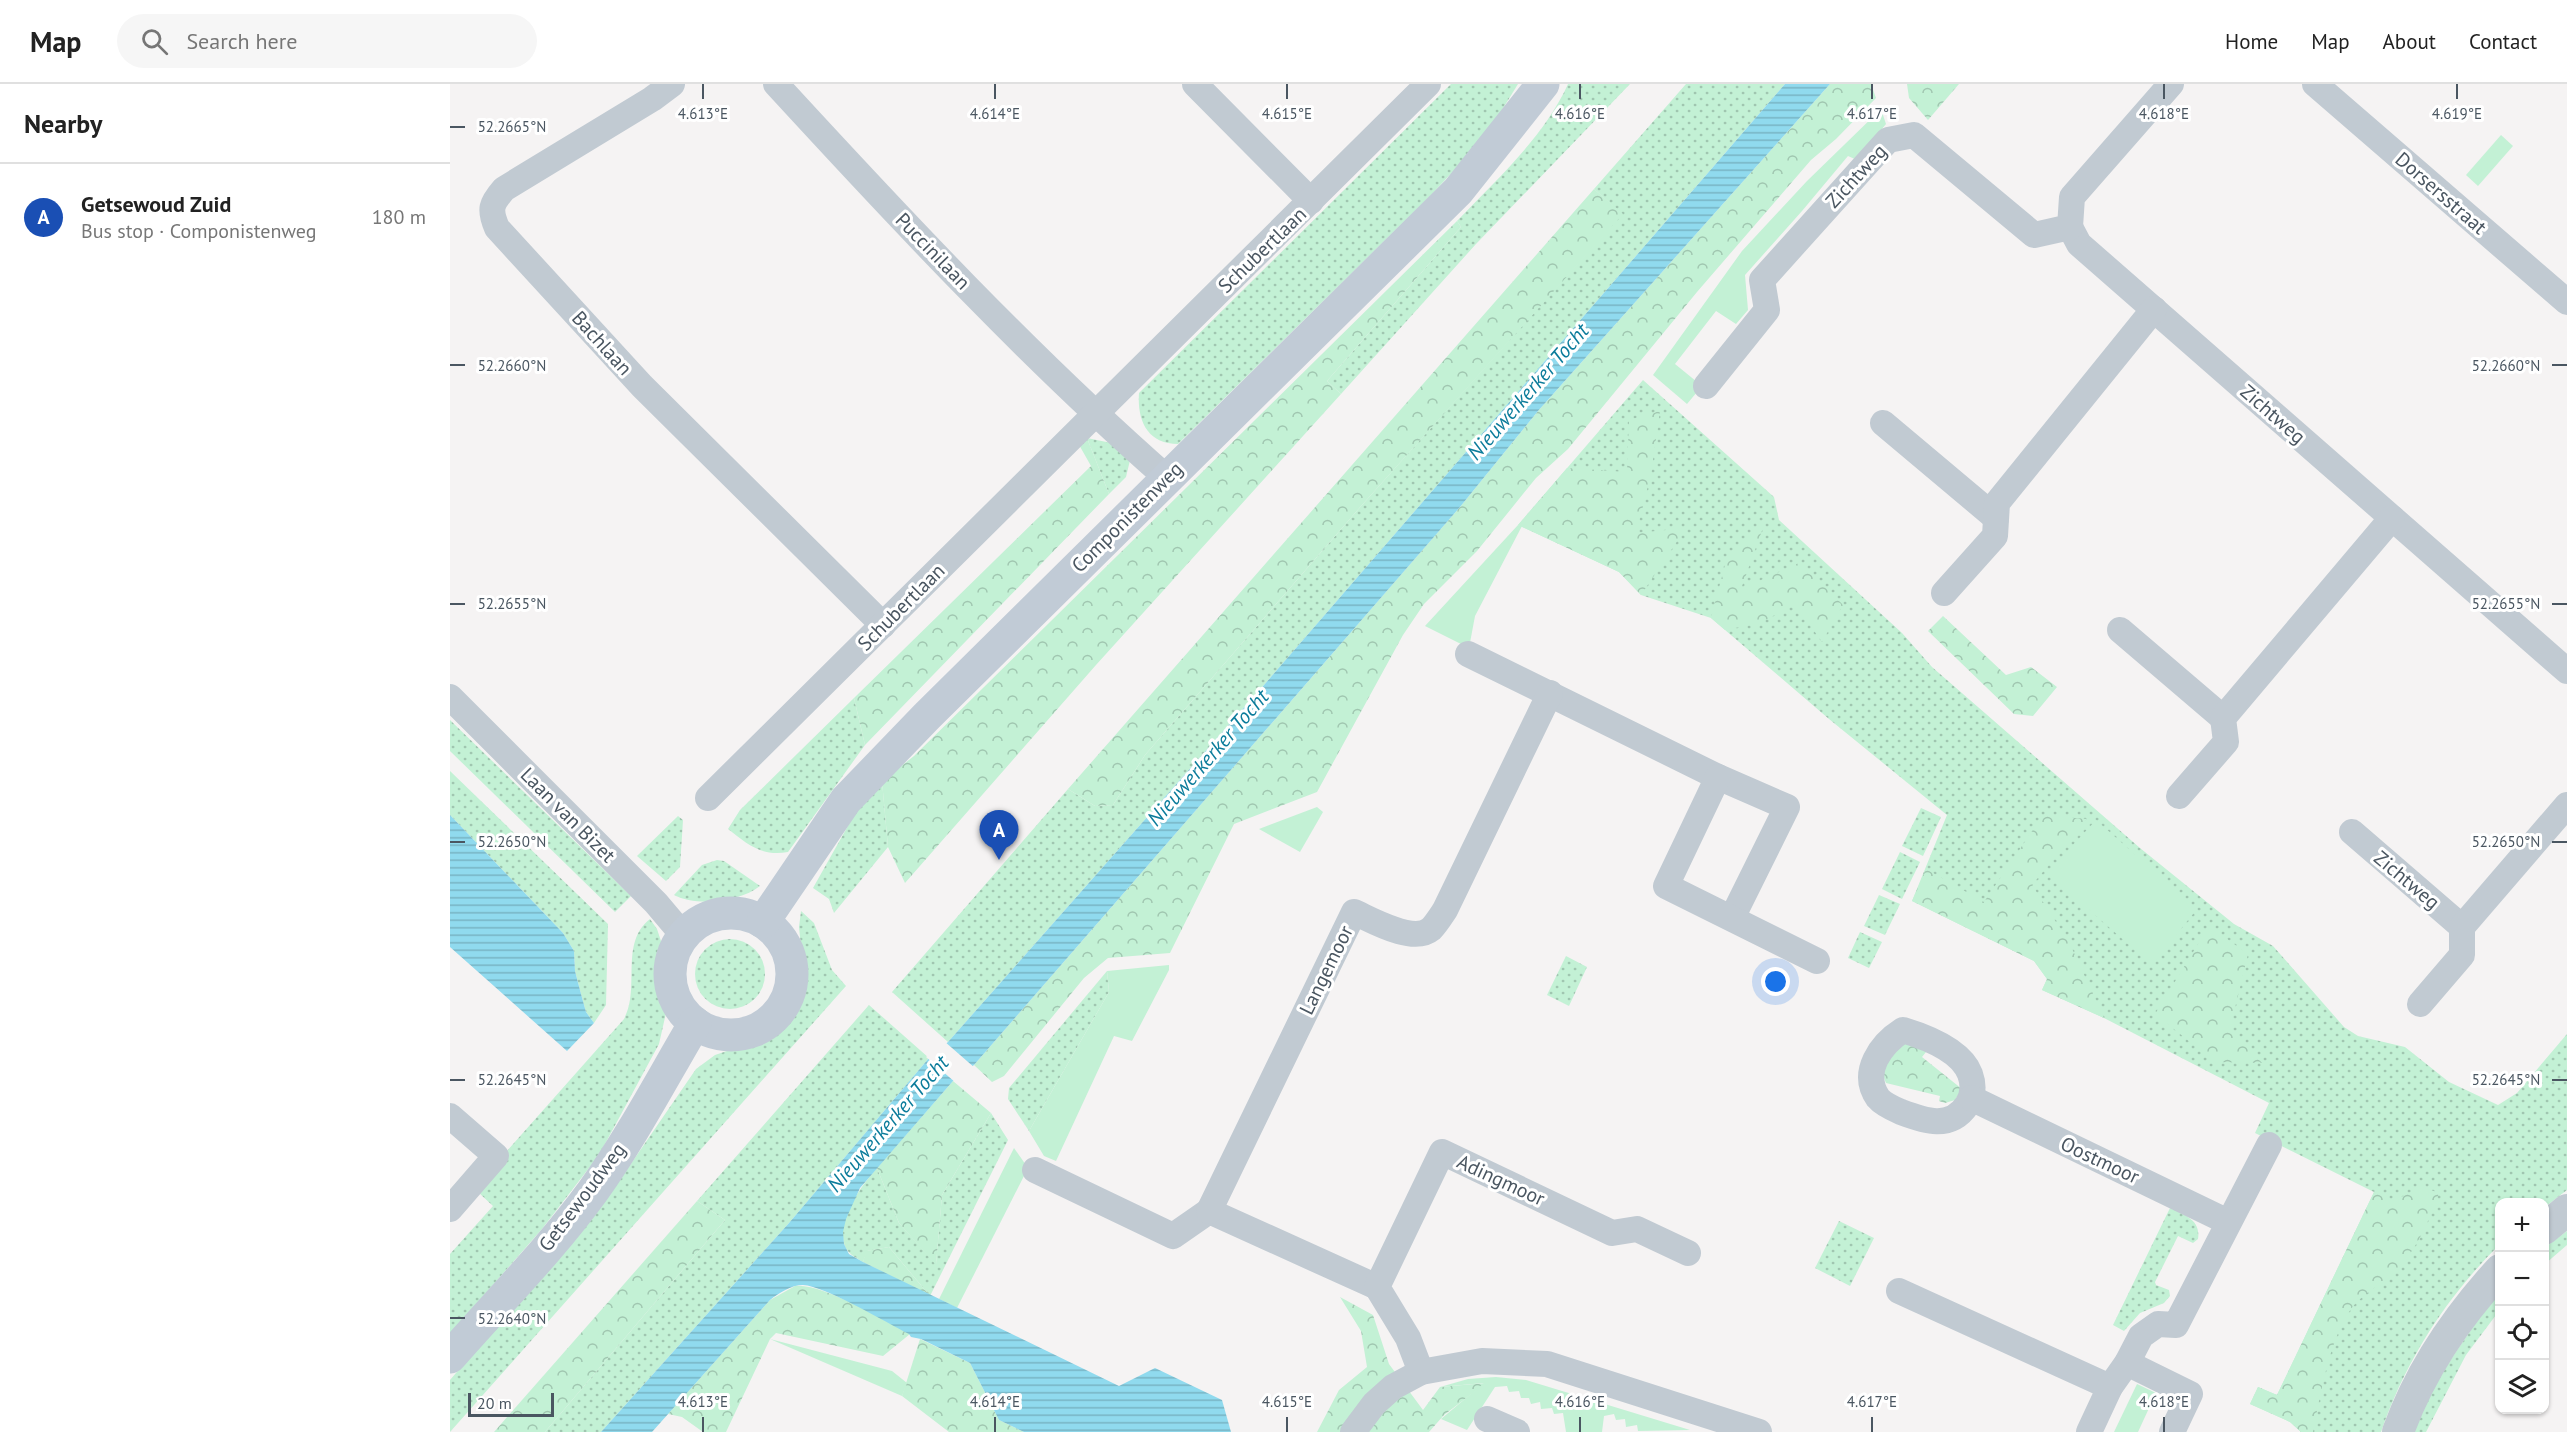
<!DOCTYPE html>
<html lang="en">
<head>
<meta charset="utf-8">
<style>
	:root { --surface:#fff; --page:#f6f6f6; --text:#222; --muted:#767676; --line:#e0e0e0; --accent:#1a73e8 }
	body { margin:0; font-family:"PT Sans",sans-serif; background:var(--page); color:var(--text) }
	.controls { position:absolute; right:18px; bottom:18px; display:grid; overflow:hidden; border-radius:12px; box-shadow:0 2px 4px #0004 }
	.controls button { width:54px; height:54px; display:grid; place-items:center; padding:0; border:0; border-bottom:2px solid var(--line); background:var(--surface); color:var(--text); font:30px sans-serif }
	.scale { position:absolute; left:18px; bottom:15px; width:86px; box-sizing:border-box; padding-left:6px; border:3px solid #4a5661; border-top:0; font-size:16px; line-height:21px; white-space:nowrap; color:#4a5661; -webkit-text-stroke:4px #fff; paint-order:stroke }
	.you { position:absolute; left:1326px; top:898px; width:21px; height:21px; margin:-15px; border:4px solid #fff; border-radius:50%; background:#1a73e8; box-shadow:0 0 0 9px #1a73e833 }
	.badge { display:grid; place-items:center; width:39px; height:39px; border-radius:50%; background:var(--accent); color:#fff; font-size:20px; font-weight:700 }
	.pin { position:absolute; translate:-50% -50px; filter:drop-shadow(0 2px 3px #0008) }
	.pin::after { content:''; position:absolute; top:32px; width:21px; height:18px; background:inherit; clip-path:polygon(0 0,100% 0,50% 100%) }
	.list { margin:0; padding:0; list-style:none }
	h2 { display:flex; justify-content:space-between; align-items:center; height:78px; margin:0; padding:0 24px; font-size:26px }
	h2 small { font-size:20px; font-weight:400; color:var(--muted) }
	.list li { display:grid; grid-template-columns:39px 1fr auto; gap:18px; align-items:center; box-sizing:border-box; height:108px; padding:0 24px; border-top:2px solid var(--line) }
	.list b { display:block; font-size:22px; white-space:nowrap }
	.list p { margin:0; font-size:20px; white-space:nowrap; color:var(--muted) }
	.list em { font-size:20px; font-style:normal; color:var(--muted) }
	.icon { flex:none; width:33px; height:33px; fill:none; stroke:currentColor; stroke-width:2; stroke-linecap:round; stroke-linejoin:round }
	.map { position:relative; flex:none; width:2117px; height:1348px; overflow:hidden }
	header { display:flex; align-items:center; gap:36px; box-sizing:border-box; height:84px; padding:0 30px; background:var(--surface); border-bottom:2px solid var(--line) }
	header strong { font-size:28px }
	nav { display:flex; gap:33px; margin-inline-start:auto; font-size:21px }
	.search { width:420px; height:54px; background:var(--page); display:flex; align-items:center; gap:15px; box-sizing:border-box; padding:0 21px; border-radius:33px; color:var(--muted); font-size:22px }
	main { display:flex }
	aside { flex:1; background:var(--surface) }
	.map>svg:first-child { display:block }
	.grass { fill:url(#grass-dots) }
	.forest { fill:url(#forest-crowns) }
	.garden { fill:#c3f1d5 }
	.water { fill:url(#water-rules) }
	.pier { fill:#f5f3f3 }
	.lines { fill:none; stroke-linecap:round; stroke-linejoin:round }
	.minor { stroke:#c1cad2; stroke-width:26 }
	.tertiary { stroke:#c1cad2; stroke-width:32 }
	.secondary { stroke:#c1cbd6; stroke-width:33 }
	.ticks { fill:none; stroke:#4a5661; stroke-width:2 }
	.labels { text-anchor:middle; stroke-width:6; stroke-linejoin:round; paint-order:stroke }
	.street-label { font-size:20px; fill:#4a5661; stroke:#fff }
	.water-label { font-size:21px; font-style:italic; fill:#0c7c9b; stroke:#fff }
	.ticks-label { font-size:15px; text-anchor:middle; fill:#4a5661; stroke:#fff; stroke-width:6; stroke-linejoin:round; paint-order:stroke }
</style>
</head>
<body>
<header>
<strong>Map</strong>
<div class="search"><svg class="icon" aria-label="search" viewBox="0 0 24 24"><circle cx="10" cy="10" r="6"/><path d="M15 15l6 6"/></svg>Search here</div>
<nav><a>Home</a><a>Map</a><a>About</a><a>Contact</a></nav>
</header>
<main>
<aside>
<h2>Nearby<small></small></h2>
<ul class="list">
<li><span class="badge" style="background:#1a4fb4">A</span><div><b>Getsewoud Zuid</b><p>Bus stop · Componistenweg</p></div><em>180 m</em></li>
</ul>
</aside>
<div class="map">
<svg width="2117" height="1348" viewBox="0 0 2117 1348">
	<defs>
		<pattern id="grass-dots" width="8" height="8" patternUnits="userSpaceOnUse" patternTransform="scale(1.5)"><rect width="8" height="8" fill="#c3f1d5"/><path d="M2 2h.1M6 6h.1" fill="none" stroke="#a0c6b0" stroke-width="1.8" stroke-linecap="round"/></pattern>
		<pattern id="forest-crowns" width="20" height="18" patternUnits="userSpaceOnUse" patternTransform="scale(1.5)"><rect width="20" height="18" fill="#c3f1d5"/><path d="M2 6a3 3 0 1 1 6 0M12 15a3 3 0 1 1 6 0" fill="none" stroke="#a0c6b0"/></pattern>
		<pattern id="water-rules" width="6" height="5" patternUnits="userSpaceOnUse" patternTransform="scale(1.5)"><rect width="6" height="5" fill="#90daee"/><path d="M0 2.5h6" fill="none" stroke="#78b4c4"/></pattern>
	</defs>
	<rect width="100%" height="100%" fill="#f5f3f3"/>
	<g class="grass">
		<path d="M1001,0H1068L1036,52L981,111L728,360C697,360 687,336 689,309Z"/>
		<path d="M1118,0H1180L1026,160L891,310L877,297L1011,143L1007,137C1047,95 1094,53 1118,0Z"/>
		<polygon points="1236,0 1335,0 814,601 498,958 442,908 618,705 645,722 663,721 695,671 912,421 1172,130 1144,105"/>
		<path d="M1193,296L1324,413L1329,436L1452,549L1482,583L1690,764L1784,840L1823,862L1894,943L1908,952L1955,963L1999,998L2048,1021L2067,1009L2117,950V1106L2095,1123L2094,1118H2050L2049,1161C1995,1215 1956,1276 1931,1348H1851L1840,1338L1800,1320L1808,1303L1827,1311L1924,1108L1805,1049L1819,1019L1654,934L1592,906L1597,895L1584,877L1462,817L1497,731L1379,635L1261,534L1191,511L1169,488L1068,441Z"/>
		<polygon points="637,354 671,361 681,372 676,393 659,410"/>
		<path d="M404,614L415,661L338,768C312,773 297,760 278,745L290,726Z"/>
		<polygon points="0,636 181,812 165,828 0,667"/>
		<polygon points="0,687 158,840 156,921 144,939 136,928 131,910 125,887 124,867 113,849 0,731"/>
		<polygon points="432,697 438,763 384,829 379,815 363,804 408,724"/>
		<polygon points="1471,724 1491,733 1473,772 1452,762"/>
		<polygon points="228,732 233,736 230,783 216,797 187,772"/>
		<polygon points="1450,768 1470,778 1452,815 1432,805"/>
		<path d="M267,776L274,777L310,802C290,818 246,823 224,811L252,781Z"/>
		<polygon points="1429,811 1450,820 1435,851 1414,842"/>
		<polygon points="351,827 364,839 382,886 396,902 0,1348 0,1296 167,1100 246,985 265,971 321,952 345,927 351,913 354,893 349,843"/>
		<path d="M200,835L207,845L211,857V891L216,929L209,960L149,1071L92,1145L0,1250V1170L43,1122L28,1108L59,1072L57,1067L174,935C191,904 169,859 200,835Z"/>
		<polygon points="1410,848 1432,858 1419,884 1398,874"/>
		<circle cx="280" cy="890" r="35"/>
		<polygon points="1116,872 1137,883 1119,922 1097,911"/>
		<polygon points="657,887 659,908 579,1047 558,1015 559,1004"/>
		<polygon points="419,921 479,974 339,1139 151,1348 95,1348 275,1136 247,1117"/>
		<path d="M541,1029L558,1056L480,1212L439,1163L417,1167L413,1178C405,1173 396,1169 394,1159C387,1134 412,1101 427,1084L449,1139L486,1180L492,1111Z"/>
		<path d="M1720,1124C1735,1131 1751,1136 1748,1155L1743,1159L1728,1152L1705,1198L1706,1201L1719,1206L1720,1212L1714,1219L1690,1229L1674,1247L1663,1241Z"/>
		<polygon points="1389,1137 1424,1154 1400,1202 1365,1184"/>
		<polygon points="2117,1147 2117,1161 2095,1180 2094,1164"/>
		<path d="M2049,1207V1227L2016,1271L1976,1348H1964C1983,1295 2017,1252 2049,1207Z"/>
	</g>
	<g class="forest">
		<polygon points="1380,0 1421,0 1426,14 1386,55 1361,76 1247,208 1118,365 1086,394 1027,467 974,520 953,551 867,708 784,740 720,869 658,874 634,894 554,992 542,998 524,981 1010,423 1088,327"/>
		<polygon points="1457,0 1509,0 1478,36 1459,14"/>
		<polygon points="1144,105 1173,130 912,421 695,671 663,721 645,722 618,705"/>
		<polygon points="1007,137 1011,143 877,297 891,310 646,581 455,799 438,763 432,697 464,672"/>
		<polygon points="1210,327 1201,390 1186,449 1236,444 1191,511 1169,488 1068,441 1117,384 1177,388 1179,336"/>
		<polygon points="637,354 659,410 415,661 404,614 641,382 628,359"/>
		<polygon points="1314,441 1291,505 1351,478 1393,521 1372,558 1345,520 1310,539 1275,546 1261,534 1276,477"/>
		<polygon points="1493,532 1556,591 1581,583 1607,603 1583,632 1564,630 1478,547"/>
		<polygon points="1593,731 1637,735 1582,801 1619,858 1654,934 1592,906 1597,895 1584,877 1462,817 1476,785 1534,818"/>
		<polygon points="1759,842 1798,870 1780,945 1812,979 1765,978 1705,930"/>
		<path d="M1454,959L1466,961L1476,968L1472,973L1512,1005L1505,1016L1495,1019L1489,1017L1490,1012L1436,999C1428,981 1441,970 1454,959Z"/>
		<polygon points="503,997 541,1029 492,1111 486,1181 449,1139 427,1084"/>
		<path d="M1973,1103L1989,1109C1979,1138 1964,1172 1940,1192C1926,1204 1909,1212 1899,1228C1879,1258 1870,1313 1863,1348H1851L1840,1338L1800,1320L1808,1303L1827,1311L1924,1108L1942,1117Z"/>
		<polygon points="247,1117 275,1136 95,1348 44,1348"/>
		<polygon points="439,1163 480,1212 413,1178 416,1167"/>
		<path d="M345,1202C373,1199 433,1236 460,1250L433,1272L326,1249L320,1255L276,1348H253L232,1333L218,1330L320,1216Z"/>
		<polygon points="890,1213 923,1231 939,1280 973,1326 990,1303 1036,1299 994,1331 979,1348 867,1348 889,1306 917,1283 911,1247"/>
		<polygon points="470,1255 520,1279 549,1336 574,1348 499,1348 452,1312"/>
	</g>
	<g class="garden">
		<polygon points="1431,25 1436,40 1407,76 1398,72 1352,127 1295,191 1298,226 1286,240 1266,227 1225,280 1252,302 1237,320 1203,291 1292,167 1357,97"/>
		<polygon points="2051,51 2063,62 2028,102 2016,91"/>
		<polygon points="1068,441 1072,442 1025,532 1019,564 975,542"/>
		<polygon points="867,723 873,728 850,768 809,745"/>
		<polygon points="1646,736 1747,825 1702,881 1597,789"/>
		<polygon points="719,881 719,886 682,957 664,952 606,1077 594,1072 579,1047 659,908 657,887"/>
		<polygon points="564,1064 578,1084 507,1224 489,1215"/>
		<polygon points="320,1255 442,1287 457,1299 452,1312"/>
		<polygon points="1046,1293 1076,1296 1240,1346 1188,1347 1187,1341 1176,1343 1175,1335 1166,1336 1164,1330 1154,1332 1152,1348 1116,1348 1113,1329 1104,1330 1102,1324 1091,1325 1090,1318 1081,1320 1079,1314 1071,1314 1069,1307 1059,1308 1057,1302 1045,1303 1017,1346 991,1335 1034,1299 990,1303 1018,1295"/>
		<polygon points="1687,1300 1706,1309 1688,1348 1664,1348"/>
	</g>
	<g class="water">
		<path d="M1335,0H1380L1088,327L1010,423L524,981L503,997L410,1104L396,1135L393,1148L394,1160L399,1170L413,1178L669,1302L705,1284L772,1316L781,1348H574L549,1336L520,1279L471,1255L461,1253L459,1250C437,1239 375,1202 353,1201C341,1201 329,1209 320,1216L202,1348H151L339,1139L479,974L498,958L814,601Z"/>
		<polygon points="0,731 113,849 124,867 125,887 131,910 136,928 144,939 117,967 0,863"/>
	</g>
	<polygon class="pier" points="494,957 525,984 506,999 476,973"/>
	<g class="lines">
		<g class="minor">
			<path d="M222,0L202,15L54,105C41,120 39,125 47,144L192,302L433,541"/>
			<path d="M326,0C451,136 578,272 717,394"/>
			<polyline points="745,0 861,117"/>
			<polyline points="1865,0 2117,218"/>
			<polyline points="1620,143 1629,160 2117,587"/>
			<polyline points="1256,302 1317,226 1312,196 1438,56 1464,51 1584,151 1620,143 1622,113 1721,0"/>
			<polyline points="1433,339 1546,434"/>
			<polyline points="1494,509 1545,452 1547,419 1704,225"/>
			<polyline points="1670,546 1773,634"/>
			<polyline points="1018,570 1268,693 1337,723 1282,834"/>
			<polyline points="0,613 206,819 233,851"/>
			<polyline points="1268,693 1216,802 1367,877"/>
			<polyline points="1729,712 1776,658 1773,634 1942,434"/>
			<polyline points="258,714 978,0"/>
			<polyline points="1902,748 2012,843"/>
			<polyline points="1970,920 2012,871 2012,843 2117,721"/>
			<path d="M1453,946C1476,953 1511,966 1520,990C1524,1001 1523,1012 1517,1021C1500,1046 1475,1037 1451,1028C1444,1025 1433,1020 1428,1014C1410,988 1431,960 1453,946Z"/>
			<polyline points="1521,1014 1778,1138"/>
			<polyline points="0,1032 46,1072 0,1125"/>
			<polyline points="585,1086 723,1152 759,1127 927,1203"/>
			<path d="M759,1127L904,828C922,836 963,860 981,845C986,840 991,832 995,826L1100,609"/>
			<polyline points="1449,1207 1660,1303"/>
			<polyline points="1677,1279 1740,1310 1722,1348"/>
			<polyline points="971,1288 958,1254 927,1203 992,1068 1162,1149 1187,1145 1238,1169"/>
			<polyline points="1037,1335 1067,1348"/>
			<polyline points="903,1348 924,1320 943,1303 971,1288 1032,1277 1097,1280 1309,1348"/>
			<polyline points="1639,1348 1660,1303 1677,1279 1691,1252 1708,1240 1726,1241 1819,1061"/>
		</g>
		<g class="tertiary">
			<polyline points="2094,1145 2117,1126"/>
			<path d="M1948,1348C1970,1287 2006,1234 2050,1186"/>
		</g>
		<g class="secondary">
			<circle cx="281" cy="890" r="61"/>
			<polyline points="313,838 396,716 477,632 1008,107 1093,0"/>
			<path d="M0,1273C48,1218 100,1166 143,1107C181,1054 212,995 245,939"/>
		</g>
	</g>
	<path class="ticks" d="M253,0V15M545,0V15M837,0V15M1130,0V15M1422,0V15M1714,0V15M2007,0V15M0,43H15M0,281H15M2102,281H2117M0,520H15M2102,520H2117M0,758H15M2102,758H2117M0,996H15M2102,996H2117M0,1234H15M253,1333V1348M545,1333V1348M837,1333V1348M1130,1333V1348M1422,1333V1348M1714,1333V1348"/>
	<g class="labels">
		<g class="street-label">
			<text transform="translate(1406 92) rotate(-47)" y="7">Zichtweg</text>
			<text transform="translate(1991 109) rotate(41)" y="7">Dorsersstraat</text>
			<text transform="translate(812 166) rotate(-44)" y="7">Schubertlaan</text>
			<text transform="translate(483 167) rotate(46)" y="7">Puccinilaan</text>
			<text transform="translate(152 259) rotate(48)" y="7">Bachlaan</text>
			<text transform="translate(1823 330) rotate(41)" y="7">Zichtweg</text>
			<text transform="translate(677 433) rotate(-45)" y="7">Componistenweg</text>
			<text transform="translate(451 523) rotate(-45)" y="7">Schubertlaan</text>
			<text transform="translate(118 731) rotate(45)" y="7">Laan van Bizet</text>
			<text transform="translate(1957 796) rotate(40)" y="7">Zichtweg</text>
			<text transform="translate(876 886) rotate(-64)" y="7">Langemoor</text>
			<text transform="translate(1650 1076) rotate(25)" y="7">Oostmoor</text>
			<text transform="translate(1051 1096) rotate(25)" y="7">Adingmoor</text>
			<text transform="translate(132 1113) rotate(-53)" y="7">Getsewoudweg</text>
		</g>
		<g class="water-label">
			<text transform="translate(1078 308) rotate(-49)" y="7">Nieuwerkerker Tocht</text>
			<text transform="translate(758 674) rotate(-49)" y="7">Nieuwerkerker Tocht</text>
			<text transform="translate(438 1040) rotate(-49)" y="7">Nieuwerkerker Tocht</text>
		</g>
	</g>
	<g class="ticks-label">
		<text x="253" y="35">4.613°E</text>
		<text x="545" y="35">4.614°E</text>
		<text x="837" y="35">4.615°E</text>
		<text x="1130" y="35">4.616°E</text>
		<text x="1422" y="35">4.617°E</text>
		<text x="1714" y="35">4.618°E</text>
		<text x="2007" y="35">4.619°E</text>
		<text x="62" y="48">52.2665°N</text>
		<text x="62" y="287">52.2660°N</text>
		<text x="2056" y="287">52.2660°N</text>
		<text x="62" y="525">52.2655°N</text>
		<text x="2056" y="525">52.2655°N</text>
		<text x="62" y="763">52.2650°N</text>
		<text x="2056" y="763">52.2650°N</text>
		<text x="62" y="1001">52.2645°N</text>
		<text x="2056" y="1001">52.2645°N</text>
		<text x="62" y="1240">52.2640°N</text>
		<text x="253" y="1323">4.613°E</text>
		<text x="545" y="1323">4.614°E</text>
		<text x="837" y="1323">4.615°E</text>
		<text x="1130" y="1323">4.616°E</text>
		<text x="1422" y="1323">4.617°E</text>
		<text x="1714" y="1323">4.618°E</text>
	</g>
</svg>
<div class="controls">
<button>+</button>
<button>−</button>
<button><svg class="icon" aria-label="locate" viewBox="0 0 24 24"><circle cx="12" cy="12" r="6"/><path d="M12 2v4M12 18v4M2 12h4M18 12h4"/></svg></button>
<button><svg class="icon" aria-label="layers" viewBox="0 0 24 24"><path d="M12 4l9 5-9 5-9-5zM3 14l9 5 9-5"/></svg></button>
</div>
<div class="scale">20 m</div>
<div class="you"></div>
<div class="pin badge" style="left:549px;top:776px;background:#1a4fb4">A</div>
</div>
</main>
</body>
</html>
